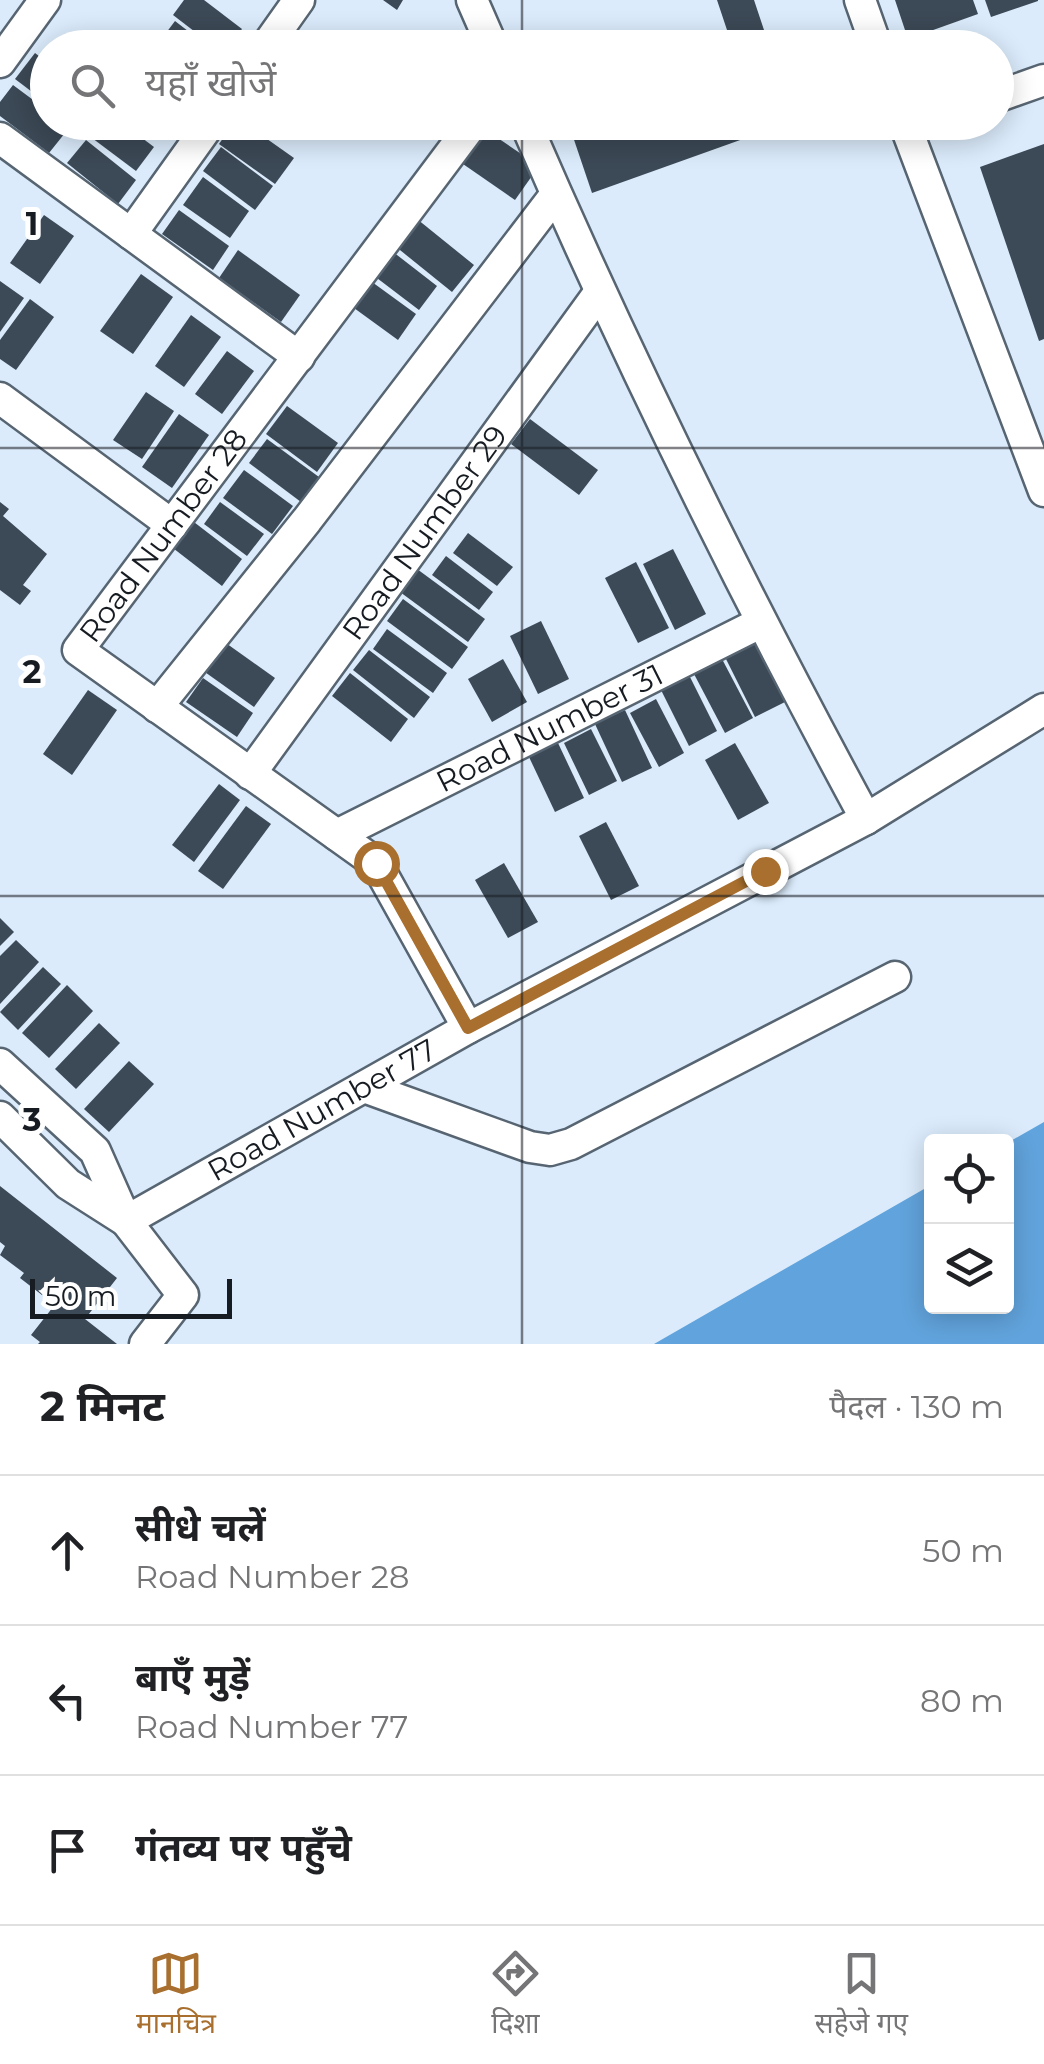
<!DOCTYPE html>
<html lang="hi">
<head>
<meta charset="utf-8">
<style>
	:root { --surface:#fff; --page:#f6f6f6; --text:#202124; --muted:#757577; --line:#e0e0e0; --accent:#a86f2e }
	body { margin:0; font-family:Montserrat,"Noto Sans Devanagari",sans-serif; background:var(--page); color:var(--text) }
	.controls { position:absolute; right:30px; bottom:30px; display:grid; overflow:hidden; border-radius:10px; box-shadow:0 5px 25px #0003 }
	.controls button { width:90px; height:90px; display:grid; place-items:center; padding:0; border:0; border-bottom:2px solid var(--line); background:var(--surface); color:var(--text); font:50px sans-serif }
	.scale { position:absolute; left:30px; bottom:25px; width:202px; box-sizing:border-box; padding-left:10px; border:5px solid #171c22; border-top:0; font-size:28px; line-height:35px; white-space:nowrap; color:#171c22; -webkit-text-stroke:8px #fff; paint-order:stroke }
	.stop { position:absolute; width:30px; height:30px; margin:-22px; border:8px solid #a86f2e; border-radius:50%; background:#fff }
	.stop.end { background:#a86f2e; border-color:#fff; box-shadow:0 2px 10px #0008 }
	.list { margin:0; padding:0; list-style:none }
	h2 { display:flex; justify-content:space-between; align-items:center; height:130px; margin:0; padding:0 40px; font-size:42px }
	h2 small { font-size:32px; font-weight:400; color:var(--muted) }
	.list li { display:grid; grid-template-columns:65px 1fr auto; gap:30px; align-items:center; box-sizing:border-box; height:150px; padding:0 40px; border-top:2px solid var(--line) }
	.list b { display:block; font-size:38px; white-space:nowrap }
	.list p { margin:0; font-size:32px; white-space:nowrap; color:var(--muted) }
	.list em { font-size:32px; font-style:normal; color:var(--muted) }
	.icon { flex:none; width:55px; height:55px; fill:none; stroke:currentColor; stroke-width:2; stroke-linecap:round; stroke-linejoin:round }
	.map { position:relative; flex:none; width:1044px; height:1344px; overflow:hidden }
	.search { position:absolute; background:var(--surface); box-shadow:0 5px 25px #0003; left:30px; right:30px; top:30px; height:110px; display:flex; align-items:center; gap:25px; box-sizing:border-box; padding:0 35px; border-radius:55px; color:var(--muted); font-size:38px }
	.sheet { height:580px; background:var(--surface) }
	nav { display:flex; justify-content:space-around; align-items:center; box-sizing:border-box; height:140px; border-top:2px solid var(--line); background:var(--surface); font-size:28px; color:var(--muted) }
	nav a { display:grid; justify-items:center; gap:5px }
	nav .on { color:var(--accent) }
	.map>svg:first-child { display:block }
	.water { fill:#61a3dc }
	.building { fill:#3c4956 }
	.lines { fill:none; stroke-linecap:round; stroke-linejoin:round }
	.street-casing { stroke:#576572; stroke-width:35 }
	.street { stroke:#fff; stroke-width:30 }
	.route { stroke:#a86f2e; stroke-width:12 }
	.grid { fill:none; stroke:#171c22; stroke-width:2.5; stroke-opacity:0.55 }
	.labels { text-anchor:middle; stroke-width:10; stroke-linejoin:round; paint-order:stroke }
	.street-label { font-size:30px; fill:#171c22; stroke:#fff }
	.grid-label { font-size:32px; text-anchor:middle; font-weight:bold; fill:#171c22; stroke:#fff; stroke-width:10; stroke-linejoin:round; paint-order:stroke }
</style>
</head>
<body>
<div class="map">
<svg width="1044" height="1344" viewBox="0 0 1044 1344">
	<rect width="100%" height="100%" fill="#dbebfb"/>
	<polygon class="water" points="1044,1122 1044,1344 654,1344 931,1185 932,1306 1006,1306 1007,1143"/>
	<g class="building">
		<polygon points="184,0 204,0 242,29 227,48 216,48 173,15"/>
		<polygon points="383,0 403,0 397,10"/>
		<polygon points="717,0 754,0 770,48 733,48"/>
		<polygon points="895,0 973,0 978,14 908,39"/>
		<polygon points="985,0 1038,0 1038,1 991,17"/>
		<polygon points="175,21 210,48 161,48 157,45"/>
		<polygon points="35,53 48,63 48,104 15,79"/>
		<polygon points="13,85 48,111 48,122 62,122 69,128 49,153 0,116 0,102"/>
		<polygon points="92,122 121,122 154,147 136,171 84,132"/>
		<polygon points="234,122 243,122 294,158 275,184 219,144"/>
		<polygon points="392,122 427,122 415,139"/>
		<polygon points="568,122 788,122 788,123 592,193"/>
		<polygon points="486,130 539,166 515,200 463,164"/>
		<polygon points="86,140 136,180 118,204 67,163"/>
		<polygon points="1044,144 1044,339 1039,341 980,167"/>
		<polygon points="221,147 273,186 255,210 203,171"/>
		<polygon points="203,177 249,211 230,238 183,205"/>
		<polygon points="179,210 229,246 213,270 162,234"/>
		<polygon points="44,215 74,236 40,284 10,263"/>
		<polygon points="417,219 474,265 452,292 395,246"/>
		<polygon points="388,248 437,286 419,310 369,272"/>
		<polygon points="238,250 300,295 281,322 219,278"/>
		<polygon points="141,274 173,297 133,354 100,331"/>
		<polygon points="0,281 24,298 0,332"/>
		<polygon points="372,282 416,314 398,340 354,308"/>
		<polygon points="30,299 54,317 16,370 0,359 0,340"/>
		<polygon points="191,315 221,337 184,387 155,366"/>
		<polygon points="227,351 254,371 222,414 195,394"/>
		<polygon points="146,392 174,411 142,459 113,440"/>
		<polygon points="287,406 338,443 317,472 266,434"/>
		<polygon points="179,414 209,435 172,488 142,467"/>
		<polygon points="530,419 598,470 579,495 511,444"/>
		<polygon points="267,439 319,477 301,502 249,463"/>
		<polygon points="244,470 293,506 272,534 223,498"/>
		<polygon points="0,502 9,509 3,516 47,554 23,585 31,591 20,605 0,590"/>
		<polygon points="220,502 264,534 247,556 204,524"/>
		<polygon points="190,519 242,559 222,586 169,545"/>
		<polygon points="468,533 513,567 497,586 453,553"/>
		<polygon points="673,549 706,614 675,630 643,564"/>
		<polygon points="446,556 493,592 479,610 432,575"/>
		<polygon points="636,562 669,628 638,643 605,578"/>
		<polygon points="417,569 485,619 468,642 400,592"/>
		<polygon points="403,599 468,647 452,669 387,621"/>
		<polygon points="541,621 569,679 538,694 510,636"/>
		<polygon points="387,629 447,673 433,693 373,649"/>
		<polygon points="216,636 275,678 254,707 195,665"/>
		<polygon points="759,638 789,700 755,717 724,655"/>
		<polygon points="369,650 430,697 414,718 353,670"/>
		<polygon points="503,659 527,702 492,722 468,679"/>
		<polygon points="722,659 753,718 725,733 694,674"/>
		<polygon points="350,673 408,719 391,742 332,696"/>
		<polygon points="689,675 717,731 689,746 661,690"/>
		<polygon points="203,678 253,713 237,737 186,702"/>
		<polygon points="88,690 117,710 72,775 43,754"/>
		<polygon points="656,699 684,753 659,767 630,713"/>
		<polygon points="625,710 652,768 622,782 595,724"/>
		<polygon points="591,729 617,781 589,795 564,743"/>
		<polygon points="558,743 584,798 555,812 529,757"/>
		<polygon points="735,743 769,803 738,820 705,760"/>
		<polygon points="219,784 240,800 194,862 172,845"/>
		<polygon points="246,806 271,824 223,889 198,871"/>
		<polygon points="606,822 639,886 611,900 579,836"/>
		<polygon points="504,863 538,922 508,938 475,880"/>
		<polygon points="0,918 14,932 0,946"/>
		<polygon points="16,940 39,962 0,1004 0,956"/>
		<polygon points="43,967 61,984 18,1030 0,1012"/>
		<polygon points="67,985 93,1011 49,1058 22,1033"/>
		<polygon points="99,1023 120,1043 76,1089 55,1069"/>
		<polygon points="129,1061 154,1084 109,1132 84,1109"/>
		<polygon points="0,1186 117,1278 85,1319 117,1344 38,1344 40,1342 31,1335 64,1293 60,1290 54,1299 45,1291 42,1295 20,1278 24,1273 0,1255 5,1246 0,1242"/>
	</g>
	<g class="lines">
		<defs>
			<g id="street">
				<polyline points="472,0 493,48"/>
				<polyline points="860,0 877,48"/>
				<polyline points="265,48 299,0"/>
				<polyline points="0,62 45,0"/>
				<polyline points="996,97 1044,80"/>
				<path d="M525,122C628,360 743,592 866,819"/>
				<polyline points="904,122 1044,491"/>
				<polyline points="0,138 299,357"/>
				<polyline points="131,234 211,122"/>
				<polyline points="0,398 172,525"/>
				<polyline points="157,707 307,520 556,194"/>
				<path id="s1" d="M250,774L599,293"/>
				<path id="s2" d="M337,835L760,623"/>
				<path id="s3" d="M468,1028L376,863L78,650L474,122"/>
				<polyline points="0,1064 95,1151 126,1221 183,1295 145,1344"/>
				<polyline points="364,1087 530,1147 550,1150 571,1144 895,977"/>
				<polyline points="0,1117 68,1184 126,1221"/>
				<path id="s4" d="M126,1221L468,1028L866,819L1044,709"/>
			</g>
		</defs>
		<use href="#street" class="street-casing"/>
		<use href="#street" class="street"/>
	</g>
	<g class="lines">
		<polyline class="route" points="376,863 468,1028 765,871"/>
	</g>
	<path class="grid" d="M522,0V48M522,122V1344M0,448H1044M0,896H1044"/>
	<g class="labels">
		<g class="street-label">
			<text dy="10" stroke="none"><textPath href="#s1" startOffset="298">Road Number 29</textPath></text>
			<text dy="10" stroke="none"><textPath href="#s3" startOffset="698">Road Number 28</textPath></text>
			<text dy="10" stroke="none"><textPath href="#s2" startOffset="238">Road Number 31</textPath></text>
			<text dy="10" stroke="none"><textPath href="#s4" startOffset="225">Road Number 77</textPath></text>
		</g>
	</g>
	<g class="grid-label">
		<text x="32" y="235">1</text>
		<text x="32" y="683">2</text>
		<text x="32" y="1131">3</text>
	</g>
</svg>
<div class="controls">
<button><svg class="icon" aria-label="locate" viewBox="0 0 24 24"><circle cx="12" cy="12" r="6"/><path d="M12 2v4M12 18v4M2 12h4M18 12h4"/></svg></button>
<button><svg class="icon" aria-label="layers" viewBox="0 0 24 24"><path d="M12 4l9 5-9 5-9-5zM3 14l9 5 9-5"/></svg></button>
</div>
<div class="scale">50 m</div>
<div class="stop" style="left:376px;top:863px"></div>
<div class="stop end" style="left:765px;top:871px"></div>
<div class="search"><svg class="icon" aria-label="search" viewBox="0 0 24 24"><circle cx="10" cy="10" r="6"/><path d="M15 15l6 6"/></svg>यहाँ खोजें</div>
</div>
<section class="sheet">
<h2>2 मिनट<small>पैदल · 130 m</small></h2>
<ul class="list">
<li><svg class="icon" aria-label="ahead" viewBox="0 0 24 24"><path d="M12 20V5M6 11l6-6 6 6"/></svg><div><b>सीधे चलें</b><p>Road Number 28</p></div><em>50 m</em></li>
<li><svg class="icon" aria-label="left" viewBox="0 0 24 24"><path d="M17 20v-9H6M10 6l-5 5 5 5"/></svg><div><b>बाएँ मुड़ें</b><p>Road Number 77</p></div><em>80 m</em></li>
<li><svg class="icon" aria-label="arrive" viewBox="0 0 24 24"><path d="M6 21V4h12l-3 4 3 4H6"/></svg><div><b>गंतव्य पर पहुँचे</b></div></li>
</ul>
</section>
<nav>
<a class="on"><svg class="icon" aria-label="map" viewBox="0 0 24 24"><path d="M3 6l6-2 6 2 6-2v14l-6 2-6-2-6 2zM9 4v14M15 6v14"/></svg>मानचित्र</a>
<a><svg class="icon" aria-label="directions" viewBox="0 0 24 24"><path d="M12 3l9 9-9 9-9-9zM9 14v-3h6M13 9l2 2-2 2"/></svg>दिशा</a>
<a><svg class="icon" aria-label="saved" viewBox="0 0 24 24"><path d="M7 4h10v16l-5-4-5 4z"/></svg>सहेजे गए</a>
</nav>
</body>
</html>
